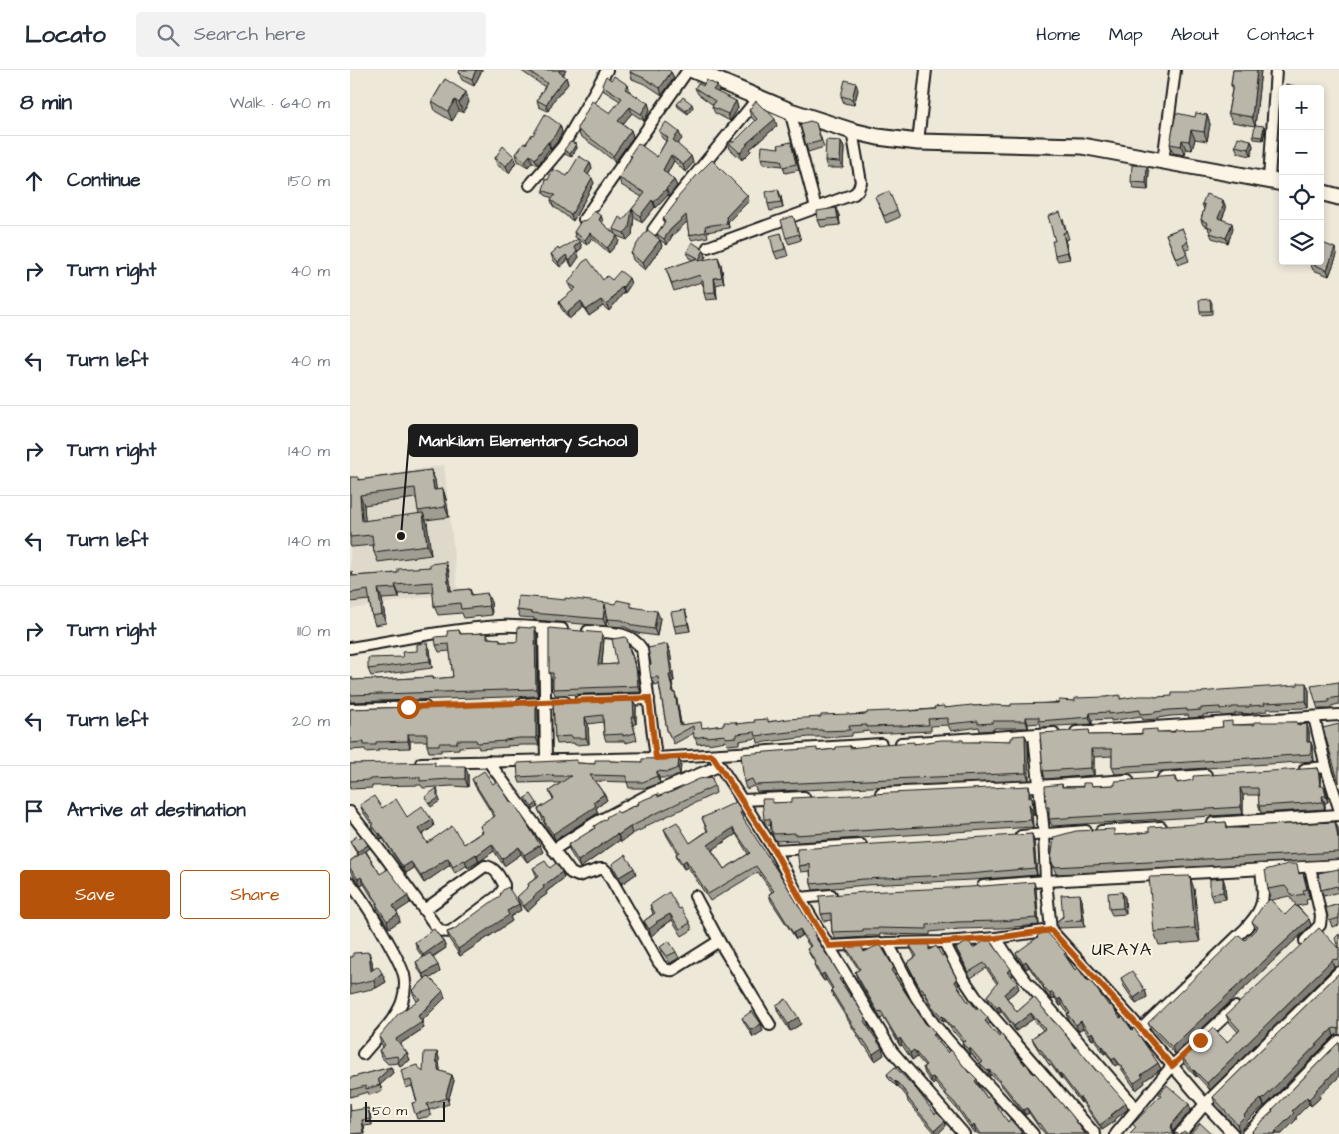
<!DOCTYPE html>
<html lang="en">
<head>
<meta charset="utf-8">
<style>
	:root { --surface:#fff; --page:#f2f2f3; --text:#1f2937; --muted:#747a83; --line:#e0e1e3; --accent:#b45309 }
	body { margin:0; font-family:"Architects Daughter",sans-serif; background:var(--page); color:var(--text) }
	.controls { position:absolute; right:15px; top:15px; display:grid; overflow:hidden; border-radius:5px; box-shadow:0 2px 8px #0003 }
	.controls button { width:45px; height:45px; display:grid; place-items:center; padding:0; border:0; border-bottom:1px solid var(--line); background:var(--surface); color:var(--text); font:25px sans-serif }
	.scale { position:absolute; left:15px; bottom:12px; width:80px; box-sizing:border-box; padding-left:5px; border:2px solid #1c1c1c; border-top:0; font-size:14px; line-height:18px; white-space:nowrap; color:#1c1c1c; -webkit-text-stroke:4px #fcf5e5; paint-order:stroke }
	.stop { position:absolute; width:15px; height:15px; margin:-11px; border:4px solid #b45309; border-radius:50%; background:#fff }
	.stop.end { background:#b45309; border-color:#fff; box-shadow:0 1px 5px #0008 }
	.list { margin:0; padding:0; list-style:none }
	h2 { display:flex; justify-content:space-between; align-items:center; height:65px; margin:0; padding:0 20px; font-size:21px }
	h2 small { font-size:16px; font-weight:400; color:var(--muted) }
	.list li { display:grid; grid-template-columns:32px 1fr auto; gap:15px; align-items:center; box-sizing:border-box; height:90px; padding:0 20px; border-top:1px solid var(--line) }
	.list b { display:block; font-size:19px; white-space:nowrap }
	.list em { font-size:16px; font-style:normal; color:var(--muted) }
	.actions { display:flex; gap:10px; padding:15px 20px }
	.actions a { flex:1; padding:11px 0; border:1px solid var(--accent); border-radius:5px; text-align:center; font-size:18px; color:var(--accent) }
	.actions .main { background:var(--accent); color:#fff }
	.icon { flex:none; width:28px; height:28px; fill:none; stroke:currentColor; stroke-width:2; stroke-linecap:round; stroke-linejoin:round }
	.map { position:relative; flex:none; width:989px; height:1064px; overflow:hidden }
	header { display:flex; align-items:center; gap:30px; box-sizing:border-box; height:70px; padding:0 25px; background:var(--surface); border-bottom:1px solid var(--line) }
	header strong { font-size:24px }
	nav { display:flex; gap:28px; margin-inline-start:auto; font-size:18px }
	.search { width:350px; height:45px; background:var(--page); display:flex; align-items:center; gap:12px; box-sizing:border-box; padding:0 18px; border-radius:5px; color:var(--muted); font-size:19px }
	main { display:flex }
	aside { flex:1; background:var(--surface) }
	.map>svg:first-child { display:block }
	.built { fill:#ded9cb }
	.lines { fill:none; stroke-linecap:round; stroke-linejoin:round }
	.street-casing { stroke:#1c1c1c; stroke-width:14 }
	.secondary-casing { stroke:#1c1c1c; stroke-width:19 }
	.street { stroke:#fcf5e5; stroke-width:10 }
	.secondary { stroke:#fcf5e5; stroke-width:15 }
	.wall { fill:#a09d92; stroke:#1c1c1c; fill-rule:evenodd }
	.shaded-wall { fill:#827f77; stroke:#1c1c1c }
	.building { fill:#bab6aa; stroke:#1c1c1c; fill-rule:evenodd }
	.route { stroke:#b45309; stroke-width:6 }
	.labels { text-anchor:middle; stroke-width:4; stroke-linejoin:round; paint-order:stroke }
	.quarter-label { font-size:18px; letter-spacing:1px; fill:#1c1c1c; stroke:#fcf5e5 }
	.leader { fill:none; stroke:#1c1c1c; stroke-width:2 }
	.callout-dot { fill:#1c1c1c; stroke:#fcf5e5; stroke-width:2 }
	.callout { fill:#1c1c1c; stroke:#1c1c1c; stroke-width:2 }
	.callout-label { font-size:16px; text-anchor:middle; font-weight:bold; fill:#fff }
</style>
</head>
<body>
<header>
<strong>Locato</strong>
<div class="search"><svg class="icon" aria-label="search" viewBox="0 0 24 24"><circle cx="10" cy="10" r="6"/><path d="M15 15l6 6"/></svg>Search here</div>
<nav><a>Home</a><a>Map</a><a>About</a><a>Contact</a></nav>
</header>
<main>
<aside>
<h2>8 min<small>Walk · 640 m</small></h2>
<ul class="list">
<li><svg class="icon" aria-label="ahead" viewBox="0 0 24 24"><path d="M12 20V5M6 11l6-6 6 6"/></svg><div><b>Continue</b></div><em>150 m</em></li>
<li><svg class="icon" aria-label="right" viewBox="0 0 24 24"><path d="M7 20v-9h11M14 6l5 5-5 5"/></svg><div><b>Turn right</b></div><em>40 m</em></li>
<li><svg class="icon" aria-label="left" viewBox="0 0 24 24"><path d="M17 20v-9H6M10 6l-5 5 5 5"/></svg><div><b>Turn left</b></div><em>40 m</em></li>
<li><svg class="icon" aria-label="right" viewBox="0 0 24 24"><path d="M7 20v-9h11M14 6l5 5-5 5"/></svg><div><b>Turn right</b></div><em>140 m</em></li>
<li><svg class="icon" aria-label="left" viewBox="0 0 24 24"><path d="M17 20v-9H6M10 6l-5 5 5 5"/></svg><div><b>Turn left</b></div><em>140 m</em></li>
<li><svg class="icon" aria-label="right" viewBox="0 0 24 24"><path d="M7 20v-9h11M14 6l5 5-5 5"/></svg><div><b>Turn right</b></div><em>110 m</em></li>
<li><svg class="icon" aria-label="left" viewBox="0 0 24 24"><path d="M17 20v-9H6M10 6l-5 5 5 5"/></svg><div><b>Turn left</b></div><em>20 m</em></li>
<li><svg class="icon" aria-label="arrive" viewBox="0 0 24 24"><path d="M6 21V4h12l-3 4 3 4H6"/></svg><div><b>Arrive at destination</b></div></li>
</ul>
<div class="actions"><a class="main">Save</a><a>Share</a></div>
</aside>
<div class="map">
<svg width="989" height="1064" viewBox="0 0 989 1064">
	<rect width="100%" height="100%" fill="#eee8d9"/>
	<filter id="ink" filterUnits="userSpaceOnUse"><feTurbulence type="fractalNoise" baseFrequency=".02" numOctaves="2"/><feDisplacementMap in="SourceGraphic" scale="10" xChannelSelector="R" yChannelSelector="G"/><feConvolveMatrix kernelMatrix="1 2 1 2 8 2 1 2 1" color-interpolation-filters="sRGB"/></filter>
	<g filter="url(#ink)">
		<polygon class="built" points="94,395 108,522 0,539 0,410"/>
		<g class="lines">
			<defs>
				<g id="street">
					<polyline points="440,41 466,138"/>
					<polyline points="568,72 576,0"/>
					<polyline points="813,91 825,0"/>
					<polyline points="919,109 926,0"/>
					<polyline points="180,115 213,76 257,0"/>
					<polyline points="234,149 338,0"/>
					<polyline points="303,160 326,128 408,28"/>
					<polyline points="358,177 504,124 508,120 511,112 502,61"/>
					<polyline points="194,558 196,689"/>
					<path d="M238,561C259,563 279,560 292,579L306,688"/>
					<path d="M0,578C50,570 99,559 150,556C170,555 191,558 212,559"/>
					<polyline points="230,631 299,629"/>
					<polyline points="172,634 215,632"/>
					<polyline points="0,639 75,637"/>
					<polyline points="964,647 976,697 989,738"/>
					<polyline points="726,662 989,645"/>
					<polyline points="684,665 694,764 696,811 701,860 791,959 855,1034 883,1064"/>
					<polyline points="551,673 704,663"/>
					<polyline points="363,685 424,780 450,828 542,981 614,1064"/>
					<path d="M138,691L221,803L228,806L250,799H254L257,802L309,893C313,898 316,901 323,900L369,871"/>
					<polyline points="71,693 306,688 531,674"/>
					<polyline points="955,699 976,697"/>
					<polyline points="813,708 856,705"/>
					<polyline points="531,723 688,716 778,710"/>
					<polyline points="392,730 454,727"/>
					<path d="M0,742L36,788L85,855C90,861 93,863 101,861L149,825L154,818V815C150,807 145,797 135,796L74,840"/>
					<polyline points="863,753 989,745"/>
					<polyline points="751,761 811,757"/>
					<polyline points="671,766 736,761"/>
					<polyline points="203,780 245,753 300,724 369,696"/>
					<polyline points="424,780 511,775"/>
					<path d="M0,813C16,833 29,855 41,877C46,886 51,895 54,905C56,914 55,923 52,932C45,951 26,968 13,984"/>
					<polyline points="633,816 696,811 989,795"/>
					<polyline points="345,826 369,871 420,955"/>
					<polyline points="450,828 481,825"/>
					<polyline points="646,868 661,891 676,911 787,1039"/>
					<polyline points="955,871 970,855 971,846 960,797"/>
					<polyline points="594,872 613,908 625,926 745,1064"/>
					<polyline points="538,873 566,927 584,954 619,994 683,1064"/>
					<polyline points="479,876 538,873 594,872 646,868 701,860"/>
					<path d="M791,959L896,858C900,853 905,848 908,842C916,829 912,813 911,799"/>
					<polyline points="766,1064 822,996 885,937"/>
					<polyline points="830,1064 855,1034 989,902"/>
					<polyline points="897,1064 989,971"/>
				</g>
				<g id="secondary">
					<polyline points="343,0 440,41 502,61 528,67 568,72 732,76 933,113"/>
					<polyline points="970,122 989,127"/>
				</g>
			</defs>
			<use href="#street" class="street-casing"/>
			<use href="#secondary" class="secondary-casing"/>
			<use href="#street" class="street"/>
			<use href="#secondary" class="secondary"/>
		</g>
		<g class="wall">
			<polygon points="110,0 132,0 124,16 112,10 109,3"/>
			<polygon points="170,0 216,0 213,5 216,7 218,14 204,30 198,41 189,37 187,30 195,17"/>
			<polygon points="883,0 911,0 905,56 882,52 878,43 882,19 881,15"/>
			<polygon points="309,1 321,2 324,8 312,25 297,15 282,9 280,2"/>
			<polygon points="95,9 119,32 113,43 109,40 102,51 85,41 82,31"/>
			<polygon points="252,15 280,21 279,22 298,33 300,40 294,51 282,43 273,54 281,60 283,67 265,92 249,79 230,66 228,60 260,43 270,31 254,21"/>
			<polygon points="353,16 369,21 368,23 386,31 388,38 380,51 365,43 362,37 363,35 348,24 345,18"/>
			<polygon points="508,20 504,35 494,33 491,26"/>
			<polygon points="327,34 343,37 338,44 328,37"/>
			<polygon points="399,40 427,56 400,79 401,81 392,90 380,79 378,72 384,72 405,51 401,47"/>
			<polygon points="857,45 860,54 857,71 845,69 842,80 836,79 835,85 823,83 820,74 845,47"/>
			<polygon points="466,53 474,77 458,82 456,75"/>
			<polygon points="210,55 212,62 207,72 201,79 200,78 188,95 182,92 178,97 168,91 166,84 183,65"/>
			<polygon points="914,56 915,60 913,70 904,69 903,66"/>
			<polygon points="309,61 332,69 327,74 341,86 343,93 335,102 324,91 317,104 324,110 327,116 319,126 318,125 306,138 305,137 292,153 284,146 282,139 292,127 271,115 269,108 281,87 280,85 307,87 316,71 312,68"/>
			<polygon points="901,70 903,76 901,86 888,83 885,76"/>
			<polygon points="491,71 494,78 493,98 477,98 475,91"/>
			<polygon points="226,74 227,78 221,87 215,84 214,80"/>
			<polygon points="429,78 443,78 449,100 435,103 433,96 413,94 411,88"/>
			<polygon points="164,86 166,92 159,103 147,95 145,88"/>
			<polygon points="240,93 242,98 238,105 244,113 223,151 203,136 201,130 202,128 195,125 193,120 198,110 217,106"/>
			<polygon points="799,102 798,120 784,119 781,112"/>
			<polygon points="431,126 433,138 420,141 418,134"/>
			<polygon points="326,130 399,131 378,152 379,158 357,162 358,167 342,170 339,165 337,151 322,166 317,175 310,170 312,176 295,200 283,190 281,183 309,169 307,164 314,153 313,149 327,132"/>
			<polygon points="528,133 547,140 550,147 536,153"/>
			<polygon points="852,134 875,135 875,137 876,139 872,149 883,158 878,173 862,168 860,163 861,162 859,161 858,157 853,155 851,150 854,139"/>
			<polygon points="489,145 490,155 471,157 468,150"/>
			<polygon points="251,146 253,151 252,153 265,164 263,159 273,150 284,146 282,165 277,170 267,166 269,171 259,183 242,168 237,175 225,167 224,162 237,150"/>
			<polygon points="443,146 451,170 439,174 436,168"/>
			<polygon points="713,149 719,169 715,170 720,189 708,191 705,185 705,171"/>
			<polygon points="832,158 840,179 835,180 839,191 828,195 816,164"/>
			<polygon points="431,163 438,186 427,189 424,182"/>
			<polygon points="230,172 232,178 227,182 229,187 222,197 218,190 210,197 203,190 201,184 209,180"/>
			<polygon points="337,182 356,186 354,190 371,194 374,213 366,215 367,229 356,230 354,223 354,217 351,212 324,221 316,199 343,190 339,188"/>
			<polygon points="987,185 979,206 963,200 960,193"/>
			<polygon points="279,208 281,214 275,223 274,222 259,241 253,236 239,246 233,237 219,249 211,238 209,232 223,221 221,219 218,213"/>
			<polygon points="860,229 862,233 862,244 851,245 850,241"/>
			<path d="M81,400L85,410L86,420L93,419L96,429L99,447L76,450L77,453L81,485L28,492L24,482L23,475L1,477L0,474V407L10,410ZM66,428L69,444L15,451L14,435Z"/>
			<polygon points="96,492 99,502 101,521 120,519 122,524 141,532 142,545 114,548 112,543 88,545 84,536 83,522 49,524 49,528 32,529 36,553 25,555 22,546 19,530 0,532 0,502 2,502 3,506 48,503 80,497"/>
			<polygon points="283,537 310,548 307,566 287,563 275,557 260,556 257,544 256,556 184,550 184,548 170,547 167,540"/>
			<polygon points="337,546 340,561 326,563 324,556"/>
			<polygon points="185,557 187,564 188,626 0,632 0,607 3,610 26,610 83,607 84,609 103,607 100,581 89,582 86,575 98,566 109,560 111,564 137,563 139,568 150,569 152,572 167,572 181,558"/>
			<polygon points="252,563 254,569 252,595 267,594 277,569 288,604 291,622 205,625 203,619 203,610 202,610 199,603"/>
			<polygon points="80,579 82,598 21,606 18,599 53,587"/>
			<polygon points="320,581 324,611 322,612 324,623 325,623 327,630 331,654 353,658 374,655 386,652 387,654 595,638 623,636 661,636 725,631 959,620 959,638 917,639 917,641 902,643 902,644 885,643 885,645 872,646 871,644 853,645 853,647 839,648 838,645 821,646 807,648 807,649 793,650 791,646 761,651 761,649 742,650 742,654 691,657 690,653 678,654 678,658 644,658 644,660 630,661 629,657 601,661 598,655 581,656 581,661 520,664 519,661 502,663 502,666 475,668 474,667 459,667 408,673 407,668 389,671 389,674 377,675 376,671 358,674 358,673 347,674 344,663 324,674 317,660 309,614 304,615 301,608 301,594"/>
			<polygon points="989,612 989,634 981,636 981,639 968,639 966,633"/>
			<polygon points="283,630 286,636 286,654 283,654 287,670 276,673 275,671 256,671 254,665 253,652 238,654 239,674 225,675 224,673 207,674 205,667 203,632"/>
			<polygon points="186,633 188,640 189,675 172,675 157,676 158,677 129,679 128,676 109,677 109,679 91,680 91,682 79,682 77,675 77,671 60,671 60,678 28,679 29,681 16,682 15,679 0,680 0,639"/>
			<polygon points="947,652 948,654 959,662 959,672 961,672 963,679 964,691 765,704 762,697 762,686 744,687 744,705 695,709 693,701 739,660 740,665 792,664 825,662 873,657 883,655"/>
			<polygon points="675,665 678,672 679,710 407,722 404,716 396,719 394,712 468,681 486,679 500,676 501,678 565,674 661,671"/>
			<polygon points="260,691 331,694 330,704 320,708 309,708 310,713 296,718 279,718 277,712 245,711 254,724 257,730 246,738 248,743 205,770 196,757 188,739 203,730 199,721 211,713 205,713 204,712 170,713 168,707 229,693 245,694"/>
			<polygon points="0,694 87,696 118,704 118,717 102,716 73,718 71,715 22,716 22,718 0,719"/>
			<polygon points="968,698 970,704 971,716 977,723 978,732 975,733 975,739 911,743 909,736 909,725 893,725 893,744 702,756 699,749 699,744 696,737 712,714 713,717 765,715 825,707 827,713"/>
			<polygon points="122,709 143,714 193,782 177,792 171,784 154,796 144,781 129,792 129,791 118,798 116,796 105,803 100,795 74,813 64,798 56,803 33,769 31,770 24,762 22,755 13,742 10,735 32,738 57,747 82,750 84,756 72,765 77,773 114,774 132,762 130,756 144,747 125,716"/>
			<polygon points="364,713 366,723 294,757 295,758 282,764 271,772 270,770 230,798 220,782 218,775 245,759 244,756 269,743 308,724 309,726"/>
			<polygon points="681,723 681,727 684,734 685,745 684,746 682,741 683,757 448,772 447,770 426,771 423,766 421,760 421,755 416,756 414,749 424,733"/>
			<path d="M352,748H394L393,749L466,865L468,872L493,913L492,914L516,949L519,956H518L534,985L525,991L515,976H514L483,926L481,920L482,919L476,910L474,911L466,900L464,894L465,893L460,885L457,879L460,877L452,865L446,869L421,831L419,824L422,822L408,802L360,831L338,797L334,799L328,790L326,784L327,783L317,766L314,759L340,773L357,761ZM386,764L398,784L374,799L362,780Z"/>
			<polygon points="876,752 878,758 898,758 985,752 988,758 989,768 989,789 706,804 701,790 766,765 782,764"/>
			<polygon points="682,764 684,771 687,805 622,810 516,815 463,820 461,814 460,801 451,802 449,796"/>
			<polygon points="9,768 20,778 16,781 30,804 60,833 46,842 50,851 39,858 28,841 26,834 14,814 11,816 0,801 0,791 8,785 1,774 0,771"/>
			<polygon points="262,794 286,804 272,814 264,801"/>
			<polygon points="183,798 200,798 212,802 214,808 196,822 197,824 186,832 186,834 177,842 169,833 167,827 179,817 178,814 187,807"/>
			<polygon points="989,799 989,822 974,826 971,820"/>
			<polygon points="953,803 957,813 960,829 956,830 957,834 947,836 959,849 961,855 825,984 801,959 798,953 895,870 906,859 902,852 935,845 946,835 939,826 922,830 918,819"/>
			<polygon points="873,808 875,815 876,829 863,831 860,824"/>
			<polygon points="686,819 689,855 652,858 610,859 580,862 580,865 530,864 530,866 516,866 516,867 485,869 482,862 481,850 474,851 471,844"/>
			<polygon points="844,819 850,872 809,875 804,862"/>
			<polygon points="772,822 775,828 776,844 762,845 759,839"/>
			<polygon points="732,830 735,857 709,858 706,852"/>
			<polygon points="169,834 171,840 160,847 162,851 110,886 99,869 97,862"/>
			<polygon points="989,834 989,855 982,857 976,838"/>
			<polygon points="300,835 329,839 340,853 342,860 332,866 322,850 309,859 309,860 301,866 296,857 294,851 303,844"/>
			<polygon points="989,864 989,896 984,897 860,1020 847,1006 846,1007 834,994 832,987 877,972 888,962 879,952 876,945 988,878"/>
			<polygon points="93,871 96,878 83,887 90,902 80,908 95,928 72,951 74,958 50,974 57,983 60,990 50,997 49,993 38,994 31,987 29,980 33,976 31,974 29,967 67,931 65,928 62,921 75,909 68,899 66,892 73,888 67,879 65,872"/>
			<polygon points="560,876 581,879 607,909 609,915 608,916 618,932 627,940 640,953 638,955 649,967 683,1004 735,1064 739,1064 695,1064 691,1059 690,1059 679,1043 675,1045 648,1011 641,1005 639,1006 632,998 630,994 621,983 620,985 614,978 612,973 613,972 604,962 604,963 595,951 593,952 583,940 581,935 574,923 572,924 557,893 565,887 562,881"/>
			<polygon points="310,877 326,882 329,888 320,893 313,883"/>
			<polygon points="496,877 514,882 544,898 546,904 545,905 577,956 587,970 598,983 627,1009 629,1016 637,1028 658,1052 673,1064 628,1064 626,1062 624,1063 607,1039 598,1029 596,1026 585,1013 583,1015 575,1004 573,997 575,996 567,987 562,990 552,975 550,976 533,947 531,949 507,908 505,902 509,900 498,883"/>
			<polygon points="606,878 623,878 663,905 661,906 667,913 669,919 657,928 667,942 684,927 725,978 778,1039 764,1050 764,1052 752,1060 732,1032 731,1033 712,1008 711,1009 701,995 700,996 692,984 691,984 684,973 682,968 693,960 683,949 666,961 651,941 649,943 639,932 637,926 647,914 636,898 621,908 608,883"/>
			<polygon points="666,883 716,883 718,889 725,900 738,912 770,948 782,960 808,993 811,999 794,1011 795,1013 786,1020 768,994 765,996 756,983 754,984 744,969 742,970 733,958 728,961 719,951 717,944 718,944 712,935 710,936 705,928 702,930 696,923 694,919 679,897 676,899 668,889"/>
			<polygon points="0,887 22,891 23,900 32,903 36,912 26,918 0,924"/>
			<polygon points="989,903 989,965 988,964 984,966 915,1036 914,1036 897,1051 898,1052 889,1061 865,1034 863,1027"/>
			<polygon points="771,908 795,920 797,927 786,934 773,915"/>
			<polygon points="426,935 451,954 440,961 428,942"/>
			<polygon points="392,948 413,961 403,967 395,954"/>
			<polygon points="989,972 989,1007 969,1026 970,1028 961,1036 959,1034 946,1047 946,1050 932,1064 903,1064 902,1061 922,1042 922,1040"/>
			<polygon points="87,982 89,988 89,993 90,1001 102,1005 104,1011 98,1031 99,1034 79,1040 81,1046 67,1049 62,1033 67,1032 62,1016 56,1018 54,1012 73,1002"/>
			<polygon points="41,997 43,1003 30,1015 32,1021 19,1025 18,1022 0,1027 0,1008"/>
			<polygon points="537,1004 585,1044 596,1056 588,1064 586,1064 570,1046 558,1032 557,1027 548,1016 547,1017 539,1009"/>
			<polygon points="0,1033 1,1041 20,1044 22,1055 14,1056 15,1064 0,1064"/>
		</g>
		<g class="shaded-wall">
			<polygon points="126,0 132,0 124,16 122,9"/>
			<polygon points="210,0 216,0 212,8 209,2"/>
			<polygon points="907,0 911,0 905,56 902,47"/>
			<polygon points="321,2 324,8 312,25 310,18"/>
			<polygon points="216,7 218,14 204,30 198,41 196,35 202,24"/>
			<polygon points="506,13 508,20 504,35 502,29"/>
			<polygon points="278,15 280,21 277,26 275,19"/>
			<polygon points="367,15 369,21 366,27 363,20"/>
			<polygon points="116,22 119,32 113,43 109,33"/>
			<polygon points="105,30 109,40 102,51 98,41"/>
			<polygon points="386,31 388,38 380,51 378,44"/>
			<polygon points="298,33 300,40 294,51 291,44"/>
			<polygon points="342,34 343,37 338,44 336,41"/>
			<polygon points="280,37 282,43 270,57 268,51"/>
			<polygon points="857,45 860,54 857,71 854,62"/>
			<polygon points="425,49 427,56 400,79 401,81 392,90 390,83 396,74"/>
			<polygon points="210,55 212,62 207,72 201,79 199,72"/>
			<polygon points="914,56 915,60 913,70 912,67"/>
			<polygon points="281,60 283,67 265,92 263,86"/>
			<polygon points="841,60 845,69 842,80 839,71"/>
			<polygon points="329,62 332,69 325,77 323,70"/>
			<polygon points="832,70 836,79 835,85 831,76"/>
			<polygon points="901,70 903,76 901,86 899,79"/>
			<polygon points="491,71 494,78 493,98 490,92"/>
			<polygon points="198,72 200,78 188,95 185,89"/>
			<polygon points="226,74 227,78 221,87 220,84"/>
			<polygon points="180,85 182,92 178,97 175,91"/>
			<polygon points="321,85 324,91 315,107 313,100"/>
			<polygon points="164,86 166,92 159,103 156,96"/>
			<polygon points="341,86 343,93 335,102 333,95"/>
			<polygon points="240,93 242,98 237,107 235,102"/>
			<polygon points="797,96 799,102 798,120 796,113"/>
			<polygon points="242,108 244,113 223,151 221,145"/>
			<polygon points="324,110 327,116 319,126 316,119"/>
			<polygon points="316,119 318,125 306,138 304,132"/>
			<polygon points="428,119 431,126 433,138 431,132"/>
			<polygon points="397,125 399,131 378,152 379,158 376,147"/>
			<polygon points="302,130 305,137 292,153 290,146"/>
			<polygon points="873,130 875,135 875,137 876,139 870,153 868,148"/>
			<polygon points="486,138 489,145 490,155 488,148"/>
			<polygon points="282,139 284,146 282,165 277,170 274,163"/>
			<polygon points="336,145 338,151 322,166 317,175 314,169 320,160"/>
			<polygon points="251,146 253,151 251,155 249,150"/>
			<polygon points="882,153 883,158 878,173 876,168"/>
			<polygon points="240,163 242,168 237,175 235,170"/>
			<polygon points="713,163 715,170 720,189 717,182"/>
			<polygon points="267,166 269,171 259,183 257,178"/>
			<polygon points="310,170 312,176 295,200 292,193"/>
			<polygon points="230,172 232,178 227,182 229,187 222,197 220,191 224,177"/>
			<polygon points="985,178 987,185 979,206 977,200"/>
			<polygon points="354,180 356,186 350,197 348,191"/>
			<polygon points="216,185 218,190 210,197 208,192"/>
			<polygon points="368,187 371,194 374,213 372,207"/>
			<polygon points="279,208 281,214 275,223 273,217"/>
			<polygon points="364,208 366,215 367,229 365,222"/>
			<polygon points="272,216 274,222 259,241 257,235"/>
			<polygon points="251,230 253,236 239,246 236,240"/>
			<polygon points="231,231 233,237 219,249 217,243"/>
			<polygon points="81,400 85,410 88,430 84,420"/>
			<polygon points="93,419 96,429 99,447 95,437"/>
			<polygon points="10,425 14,435 16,461 12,451"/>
			<polygon points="73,443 77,453 81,485 77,475"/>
			<polygon points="96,492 99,502 102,530 99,521"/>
			<polygon points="45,515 49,524 49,528 46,518"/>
			<polygon points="28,519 32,529 36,553 32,544"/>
			<polygon points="137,523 141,532 142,545 139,536"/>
			<polygon points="255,534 257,541 256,556 253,549"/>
			<polygon points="335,540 337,546 340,561 338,554"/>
			<polygon points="307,541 310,548 307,566 304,559"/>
			<polygon points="185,557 187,564 188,626 186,619"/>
			<polygon points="252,563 254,569 251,601 248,595"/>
			<polygon points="77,573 80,579 82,598 80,591"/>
			<polygon points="317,574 320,581 324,611 321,605"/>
			<polygon points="282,585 288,604 291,622 288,616"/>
			<polygon points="319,605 322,612 326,630 323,623"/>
			<polygon points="956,613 959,620 959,638 956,631"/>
			<polygon points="325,623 327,630 332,661 330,655"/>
			<polygon points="283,630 286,636 286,654 284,647"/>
			<polygon points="186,633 188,640 189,675 186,668"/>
			<polygon points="740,643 742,650 742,654 739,647"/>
			<polygon points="235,647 238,654 239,674 236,668"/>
			<polygon points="676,647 678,654 678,658 676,651"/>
			<polygon points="957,654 959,662 960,679 957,672"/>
			<polygon points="58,664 60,671 60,678 58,671"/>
			<polygon points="675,665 678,672 679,710 676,703"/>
			<polygon points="961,672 963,679 964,691 961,684"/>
			<polygon points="741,679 744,687 744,705 741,698"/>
			<polygon points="329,688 331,694 330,704 328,698"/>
			<polygon points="115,696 118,704 118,717 115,709"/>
			<polygon points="968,698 970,704 972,723 970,716"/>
			<polygon points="307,701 309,708 310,713 307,706"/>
			<polygon points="679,716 681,723 681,734 679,728"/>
			<polygon points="974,716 977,723 978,732 976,726"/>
			<polygon points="87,718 88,722 88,728 89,728 90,731 81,737 79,734 87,725"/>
			<polygon points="890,718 893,725 893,744 891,737"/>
			<polygon points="254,724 257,730 246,738 248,743 205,770 203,764"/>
			<polygon points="972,726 975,733 975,739 973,732"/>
			<polygon points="682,727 684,734 685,745 683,739"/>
			<polygon points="187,733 188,737 183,740 182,737"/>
			<polygon points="679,734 682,741 683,757 681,750"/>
			<polygon points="392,742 394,748 392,750 390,743"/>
			<polygon points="82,750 84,756 70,766 68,759"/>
			<polygon points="985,752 988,758 989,768 988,768"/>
			<polygon points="280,757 282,764 271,772 268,765"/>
			<polygon points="383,758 386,764 361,781 358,775"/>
			<polygon points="30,763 33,769 31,770 29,764"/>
			<polygon points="267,764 270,770 230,798 228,791"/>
			<polygon points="682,764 684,771 687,805 685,798"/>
			<polygon points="142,774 144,781 129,792 127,785"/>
			<polygon points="18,775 20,778 9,786 7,782"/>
			<polygon points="190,775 193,782 177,792 174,785"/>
			<polygon points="169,777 171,784 154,796 152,789"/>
			<polygon points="126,784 129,791 118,798 115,791"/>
			<polygon points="98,788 100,795 74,813 71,806"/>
			<polygon points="336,790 338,797 334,799 332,793"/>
			<polygon points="61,792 64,798 56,803 53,797"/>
			<polygon points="284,798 286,804 272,814 269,807"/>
			<polygon points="212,802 214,808 196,822 197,824 186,832 186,834 177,842 174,836 193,816"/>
			<polygon points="953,803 957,813 960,829 957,819"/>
			<polygon points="840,806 844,819 850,872 845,858"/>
			<polygon points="11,807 14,814 11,816 8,809"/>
			<polygon points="873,808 875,815 876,829 873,822"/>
			<polygon points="684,812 686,819 689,855 687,848"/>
			<polygon points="772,822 775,828 776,844 773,838"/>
			<polygon points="730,824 732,830 735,857 732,850"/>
			<polygon points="58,826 60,833 45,843 43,836"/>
			<polygon points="169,834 171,840 160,847 162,851 110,886 108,879 157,841"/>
			<polygon points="48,844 50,851 39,858 37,851"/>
			<polygon points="320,844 322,850 309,859 309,860 301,866 299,859 306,852"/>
			<polygon points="959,849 961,855 825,984 822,977"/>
			<polygon points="450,859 452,865 446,869 443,863"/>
			<polygon points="93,871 96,878 75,891 73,885"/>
			<polygon points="19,882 22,891 24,909 32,903 36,912 26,918 21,901"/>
			<polygon points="982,890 984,897 860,1020 857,1013"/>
			<polygon points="676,891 679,897 676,899 673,893"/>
			<polygon points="88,895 90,902 76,911 73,904"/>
			<polygon points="544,898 546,904 543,906 541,900"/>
			<polygon points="661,899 663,905 659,907 657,902"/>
			<polygon points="474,903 476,910 474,911 471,905"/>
			<polygon points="491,907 493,913 491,915 489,909"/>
			<polygon points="607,909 609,915 607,917 605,912"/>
			<polygon points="667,913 669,919 656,929 654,924"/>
			<polygon points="795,920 797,927 786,934 784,928"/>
			<polygon points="93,921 95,928 71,952 74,958 48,975 46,969"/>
			<polygon points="702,922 705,928 702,930 700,924"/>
			<polygon points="710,928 712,935 710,936 708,930"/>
			<polygon points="649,936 651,941 649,943 647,938"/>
			<polygon points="681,943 683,949 666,961 664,956"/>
			<polygon points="593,946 595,951 593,952 592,947"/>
			<polygon points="448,947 451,954 440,961 438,954"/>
			<polygon points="638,948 640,953 637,956 635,951"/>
			<polygon points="731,951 733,958 728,961 726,955"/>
			<polygon points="411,954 413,961 403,967 401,960"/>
			<polygon points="982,959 984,966 915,1036 912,1030"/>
			<polygon points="742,962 744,969 742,970 740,964"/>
			<polygon points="550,968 552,975 550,976 548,970"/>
			<polygon points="753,976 756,983 754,984 752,977"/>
			<polygon points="532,978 534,985 525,991 523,984"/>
			<polygon points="620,978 621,983 620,985 618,979"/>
			<polygon points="564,980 567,987 562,990 560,983"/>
			<polygon points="87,982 89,988 89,993 90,998 90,1006 86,992"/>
			<polygon points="57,983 60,990 50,997 48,991"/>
			<polygon points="765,988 768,994 765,996 762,990"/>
			<polygon points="808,993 811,999 794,1011 795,1013 786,1020 784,1013 791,1005"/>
			<polygon points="41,997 43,1003 30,1015 32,1021 28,1009"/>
			<polygon points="989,998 989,1007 969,1026 970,1028 961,1036 959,1029 966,1020"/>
			<polygon points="639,1000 641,1005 639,1006 638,1001"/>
			<polygon points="844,1000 847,1006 846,1007 843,1001"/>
			<polygon points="710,1003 712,1008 711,1009 709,1004"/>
			<polygon points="102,1005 104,1011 98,1031 96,1025"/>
			<polygon points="583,1007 585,1013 583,1015 580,1008"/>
			<polygon points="627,1009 629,1016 627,1018 625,1011"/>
			<polygon points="546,1011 548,1016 547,1017 545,1012"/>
			<polygon points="730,1027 732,1032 731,1033 729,1028"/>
			<polygon points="957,1027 959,1034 946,1047 946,1050 932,1064 923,1064 942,1041"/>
			<polygon points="911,1029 914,1036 897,1051 898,1052 889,1061 887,1054 894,1045"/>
			<polygon points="776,1033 778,1039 764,1050 764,1052 752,1060 750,1055"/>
			<polygon points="839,1034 841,1040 824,1060 823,1063 821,1057 822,1054"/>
			<polygon points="18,1038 20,1044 22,1055 20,1049"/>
			<polygon points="677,1038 679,1043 675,1045 673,1040"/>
			<polygon points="12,1050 14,1056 15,1064 14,1064"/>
			<polygon points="595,1051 596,1056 588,1064 587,1064 585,1060"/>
			<polygon points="624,1055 626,1062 624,1063 622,1057"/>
		</g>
		<g class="building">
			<polygon points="110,0 126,0 122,9 109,3"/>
			<polygon points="177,0 210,0 209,2 216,7 202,24 196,35 187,30 197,13"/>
			<polygon points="281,0 308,0 309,1 310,0 319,0 321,2 310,18 294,8 280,2"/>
			<polygon points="883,0 907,0 902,47 878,43 883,15 881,15"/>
			<polygon points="256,6 261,10 264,6 278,15 275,19 298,33 291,44 280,37 268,51 281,60 263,86 247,73 228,60 228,57 242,31 260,43 272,28 252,15"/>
			<polygon points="95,9 116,22 109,33 105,30 98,41 82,31"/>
			<polygon points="356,10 367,15 363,20 386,31 378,44 362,37 365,31 345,18 348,13 353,16"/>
			<polygon points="495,10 506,13 502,29 491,26"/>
			<polygon points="936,14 957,19 935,19"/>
			<polygon points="333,27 342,34 336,41 327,34"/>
			<polygon points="406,31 415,40 415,38 425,49 396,74 398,74 390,83 378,72 384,72 407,49 399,40"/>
			<polygon points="826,43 845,47 846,43 857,45 854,62 841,60 839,71 832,70 831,76 820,74"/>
			<polygon points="195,44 210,55 205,65 199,72 198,72 185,89 180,85 175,91 166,84 174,73 176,74 182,64 183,65"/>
			<polygon points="460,51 466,53 471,71 456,75 450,54"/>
			<polygon points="316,52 329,62 323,70 341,86 333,95 321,85 313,100 324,110 316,119 304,132 302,130 290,146 282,139 295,123 269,108 282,86 280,85 288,73 307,87 318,68 309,61"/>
			<polygon points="905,55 914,56 912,67 903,66"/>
			<polygon points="888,67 901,70 899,79 885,76"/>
			<polygon points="476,70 491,71 490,92 475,91"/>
			<polygon points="220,72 226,74 220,84 214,80"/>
			<polygon points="441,72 446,94 433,97 431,90 411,88 412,76 429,78 428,75"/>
			<polygon points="153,76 164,86 156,96 145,88"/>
			<polygon points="229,86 240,93 235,102 242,108 221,145 201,130 205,125 193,120 196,109 198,110 203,99 217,106"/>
			<polygon points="362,90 397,125 376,147 377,153 355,156 356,162 339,165 336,145 320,160 314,169 307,164 315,152 313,149 327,131 326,130 329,126 347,105"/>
			<polygon points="782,95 797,96 796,113 781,112"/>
			<polygon points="428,119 431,132 418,134 416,122"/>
			<polygon points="539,121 547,140 534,146 525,127"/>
			<polygon points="856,124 873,130 872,134 874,134 868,148 882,153 876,168 860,163 862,158 857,156 858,153 851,150 855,135 852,134"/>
			<polygon points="486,138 488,148 468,150 467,141"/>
			<polygon points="282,139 279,158 274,163 263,159 269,147 273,150"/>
			<polygon points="244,141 251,146 249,150 267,166 257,178 240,163 235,170 224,162 231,151 237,150"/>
			<polygon points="710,142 716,162 713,163 717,182 705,185 702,171 705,171 698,146"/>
			<polygon points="443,146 449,164 436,168 431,150"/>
			<polygon points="832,158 838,172 833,174 837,184 826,189 816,164"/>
			<polygon points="298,160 310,170 292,193 281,183 291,168"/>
			<polygon points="431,163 435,179 424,182 420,166"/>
			<polygon points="228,169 230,172 224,177 227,181 220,191 216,185 208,192 201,184 208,178 209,180"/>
			<polygon points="342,172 354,180 348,191 368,187 372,207 364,208 365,222 354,223 353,210 351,211 350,205 322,214 316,199 348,188 337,182"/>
			<polygon points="970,172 985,178 977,200 960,193 961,191 970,191"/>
			<polygon points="238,189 253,210 257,206 262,210 270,201 279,208 273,217 272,216 257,235 251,230 236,240 231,231 217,243 209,232 226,218 218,213 233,192"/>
			<polygon points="860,229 861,241 850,241 849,230"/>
			<polygon points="81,400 84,420 93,419 95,437 68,441 65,418 10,425 12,451 73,443 77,475 24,482 22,465 0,467 0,407 8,407 9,410"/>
			<polygon points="96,492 99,521 120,519 121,525 137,523 139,536 111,539 110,533 84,536 82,512 45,515 46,518 28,519 32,544 22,546 18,520 0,523 0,502 2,502 2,506 48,503 48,499 80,497 80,494"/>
			<polygon points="168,526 205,529 215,530 215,528 266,534 267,530 281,533 281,537 307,541 304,559 284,556 272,550 258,549 255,534 253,549 182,543 182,542 167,540"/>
			<polygon points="335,540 338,554 324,556 321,542"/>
			<polygon points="168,557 181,558 181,557 185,557 186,619 0,625 0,607 2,607 2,610 26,609 26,610 83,607 83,609 103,607 99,574 86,575 85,567 98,566 97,561 109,560 110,564 137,563 137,568 150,569 150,572 167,572"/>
			<polygon points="199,558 252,563 248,595 267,594 262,569 275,567 277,569 281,585 282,585 285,597 286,597 288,616 203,619 203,603 199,603"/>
			<polygon points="77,573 80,591 18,599 18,588 53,587 52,582 67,581 67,574"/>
			<polygon points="317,574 321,605 319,605 323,623 325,623 330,655 351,652 352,658 374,655 374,652 386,652 386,654 405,652 404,650 418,649 418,652 438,649 471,647 471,645 499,644 499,645 517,644 517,642 561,640 561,641 585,639 584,637 594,636 594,638 622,635 623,636 640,635 661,636 661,634 708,633 709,630 725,631 725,628 756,627 770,625 770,629 789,626 804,626 804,627 822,626 822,623 852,623 852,622 870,620 948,615 948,613 956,613 956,631 914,633 915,635 899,636 899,637 882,637 882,638 870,639 870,637 851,638 851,640 837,641 837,639 819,640 805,642 805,643 790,644 790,640 759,644 759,642 740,643 739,647 689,651 689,647 676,647 676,651 642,651 642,653 628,654 628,651 598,654 598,648 578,649 579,655 517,657 517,655 499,656 500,660 472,661 472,660 456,660 406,666 405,662 387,664 387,667 375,668 375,665 356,667 356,666 344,668 343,656 321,668 317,660 308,607 301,608 299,595 301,594 298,578"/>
			<polygon points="989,612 989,627 979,629 979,632 966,633 961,616"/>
			<polygon points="283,630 284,647 281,647 285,663 273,666 273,664 254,665 253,645 235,647 236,668 222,668 222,666 205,667 203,632"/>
			<polygon points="186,633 186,668 169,668 155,670 155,671 127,673 126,670 107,670 107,673 89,673 89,675 77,675 77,664 58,664 58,671 26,672 26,675 14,675 14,672 0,673 0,639"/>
			<polygon points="882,651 882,655 904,655 904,652 947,652 947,655 957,654 957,672 961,672 961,684 762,697 762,679 741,679 741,698 693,701 690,663 739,660 740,665 792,664 792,660 807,659 807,662 825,662 825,660 853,659 873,657 872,652"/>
			<polygon points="989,654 989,713 973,658"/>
			<polygon points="675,665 676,703 405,715 402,709 394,712 391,684 467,678 467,681 486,679 486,677 500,676 500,678 518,676 518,675 564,672 564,674 591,670 613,670 613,672 630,672 630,670 661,671 661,668 663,668 663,666"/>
			<polygon points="329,688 328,698 318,702 307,701 307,706 293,712 277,712 277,706 240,705 254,724 243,732 246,736 203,764 194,751 195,750 188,739 204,729 199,721 221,706 202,706 204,705 168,707 167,693 227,690 227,693 245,694 245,690 260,690 260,691 292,692 292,689"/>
			<polygon points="85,692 85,696 115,696 115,709 100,709 70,711 70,707 20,709 20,710 0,711 0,694"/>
			<polygon points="968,698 970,716 974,716 976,726 972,726 973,732 909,736 908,718 890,718 891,737 699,749 699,737 696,737 695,716 712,714 712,717 733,717 733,713 741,713 742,716 765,715 765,711 825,707 825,711 827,711 827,713 843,710 843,706"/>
			<polygon points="134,701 143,714 147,711 161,733 162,732 169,741 190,775 174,785 169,777 152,789 142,774 127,785 126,784 115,791 114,790 103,797 98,788 71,806 61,792 53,797 30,763 29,764 22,755 24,754 10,735 24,726 32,738 46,729 57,747 72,736 82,750 68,759 77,773 102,756 114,774 133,762 130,756 145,746 122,709"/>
			<polygon points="362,707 364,716 292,750 292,751 280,757 268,765 267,764 228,791 218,775 245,758 244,756 257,748 256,747 267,741 269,743 289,734 288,732 308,724 308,727 316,723 317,724 349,709"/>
			<polygon points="679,716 679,728 682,727 683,739 681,739 679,734 681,750 445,765 445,763 424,764 421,760 420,749 414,749 412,729 422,729 422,733 442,732 442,728"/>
			<polygon points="87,718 87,725 89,728 79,734 75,727"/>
			<polygon points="181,724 187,733 182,737 175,728"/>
			<path d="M386,732L392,742L390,743L394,750L434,811L466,865H464L477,885L476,883L491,907L489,909L501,927L502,926L516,949L514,951L532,978L523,984L513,969L512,970L481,920L483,918L474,903L471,905L464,894L466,892L457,879L461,876L450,859L443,863L419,824L424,821L406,796L358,824L336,790L332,793L326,784L329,782L314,759L327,752L340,773L358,761L352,748ZM383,758L400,783L374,799L358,775Z"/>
			<polygon points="876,752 877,758 898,758 897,756 985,752 988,768 989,768 989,782 704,797 701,790 704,767 726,761 764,759 764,765 782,764 799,762 799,757"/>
			<polygon points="682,764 685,798 619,804 514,809 461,814 460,794 449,796 447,779"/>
			<polygon points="7,766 9,768 12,766 18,775 7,782 0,771"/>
			<polygon points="15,781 30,804 38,799 58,826 43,836 48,844 37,851 26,834 28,833 11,807 8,809 0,798 0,791"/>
			<polygon points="275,785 284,798 269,807 262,794"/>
			<polygon points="195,791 200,798 206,793 212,802 193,816 194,818 183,827 184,828 174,836 167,827 179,816 178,814 189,806 183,798"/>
			<polygon points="938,794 947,794 949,804 953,803 957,819 953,820 954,824 943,826 935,816 918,819 915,800"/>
			<polygon points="989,799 989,822 987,816 971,820 968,803"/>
			<polygon points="840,806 845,858 804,862 799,807"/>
			<polygon points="873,808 873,822 860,824 860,809"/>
			<polygon points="684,812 687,848 650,851 607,852 577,855 577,859 528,858 528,859 513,859 513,861 482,862 481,843 471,844 469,826 515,822 620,817"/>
			<polygon points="158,817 169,834 157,841 159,845 108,879 97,862 103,860 151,825 150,824 153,820"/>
			<polygon points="319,822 329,839 331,838 340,853 330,859 320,844 306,852 307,853 299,859 294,851 305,843 300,835"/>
			<polygon points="772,822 773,838 759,839 758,823"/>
			<polygon points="730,824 732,850 706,852 713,847 711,825"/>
			<polygon points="920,829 935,845 945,835 959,849 822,977 798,953 889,865 895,870 908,857 902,852 912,837"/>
			<polygon points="989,834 989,848 979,851 976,838"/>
			<polygon points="969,858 988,878 985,868 989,864 989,889 988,889 982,890 857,1013 844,1000 843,1001 832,987 863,958 877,972 890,960 876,945"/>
			<polygon points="84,859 93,871 73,885 65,872"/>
			<polygon points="694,861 696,861 714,881 716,883 714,884 725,900 728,898 738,912 740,910 759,936 761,935 770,948 773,947 782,960 784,958 808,993 791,1005 793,1007 784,1013 765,988 762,990 753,976 752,977 742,962 740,964 731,951 726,955 717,944 720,943 710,928 708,930 702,922 700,924 693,917 694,916 676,891 673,893 666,883 688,867 687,866"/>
			<polygon points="636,870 640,870 661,899 657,902 667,913 654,924 667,942 684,927 704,952 705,952 715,964 725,978 727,977 747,1002 748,1001 776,1033 761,1045 762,1046 750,1055 730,1027 729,1028 710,1003 709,1004 699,990 698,990 690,978 689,979 682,968 695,959 681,943 664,956 649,936 647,938 637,926 648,912 634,893 619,902 606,878 619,871 623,878"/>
			<polygon points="319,871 326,882 317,886 310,877"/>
			<polygon points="530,874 544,898 541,900 577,956 579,955 585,963 583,965 598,983 601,980 619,1003 620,1002 627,1009 625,1011 637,1028 640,1026 658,1052 660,1049 673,1064 630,1064 624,1055 622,1057 605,1033 595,1023 596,1022 583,1007 580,1008 573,997 576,995 564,980 560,983 550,968 548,970 531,941 528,942 514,918 505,902 510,899 496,877 511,875 514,882"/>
			<polygon points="563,874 579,874 579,880 586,876 592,886 594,885 607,909 605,912 618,932 620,931 627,940 629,938 638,948 635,951 649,967 651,964 675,995 676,993 683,1004 685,1003 705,1028 706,1027 721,1044 735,1064 737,1062 739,1064 697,1064 689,1053 688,1054 677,1038 673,1040 646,1006 639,1000 638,1001 630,993 632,992 620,978 618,979 612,973 615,971 603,957 602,958 593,946 592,947 581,935 582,934 572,918 570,918 557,893 567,886 560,876"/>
			<polygon points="19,882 21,901 28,896 32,903 23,910 0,915 0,887 3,887 3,883"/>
			<polygon points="80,883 88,895 73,904 66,892"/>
			<polygon points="782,901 795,920 784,928 771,908"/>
			<polygon points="989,903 989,959 985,958 982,959 912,1030 911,1029 894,1045 895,1046 887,1054 875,1041 876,1041 863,1027"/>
			<polygon points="78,906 93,921 68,946 72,952 46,969 57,983 48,991 47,986 35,988 29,980 35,975 29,967 48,944 70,929 62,921"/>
			<polygon points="436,929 448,947 438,954 426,935"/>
			<polygon points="402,941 411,954 401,960 392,948"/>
			<polygon points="989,972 989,998 966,1020 967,1021 959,1029 957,1027 942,1041 944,1043 923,1064 905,1064 902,1061 923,1041 922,1040"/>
			<polygon points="74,982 87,982 86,992 88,992 88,1000 102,1005 96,1025 97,1028 77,1034 79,1040 65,1044 62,1033 67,1032 61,1010 54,1012 51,1000 67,995 73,1002"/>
			<polygon points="41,997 28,1009 30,1015 16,1019 16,1016 0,1020 0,1008"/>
			<polygon points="545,997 566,1019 585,1044 587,1043 595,1051 585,1060 568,1041 557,1027 558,1025 546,1011 545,1012 537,1004"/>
			<polygon points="817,1015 839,1034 822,1054 821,1057 823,1063 829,1064 819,1064 818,1063 817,1064 780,1064 786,1058 783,1054 811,1025 809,1024"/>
			<polygon points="18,1038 20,1049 12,1050 14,1063 0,1064 0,1041"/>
			<polygon points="850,1053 862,1064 840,1064"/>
			<polygon points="834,1061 838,1064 830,1064"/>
		</g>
	</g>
	<g class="lines" filter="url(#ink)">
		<polyline class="route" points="58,637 299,628 306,688 362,685 424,780 450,828 479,876 538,873 594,872 646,868 701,860 791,959 822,996 850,970"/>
	</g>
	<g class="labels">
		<g class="quarter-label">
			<text x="772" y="885">URAYA</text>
		</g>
	</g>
	<path class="leader" d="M51 466L59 371"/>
	<circle class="callout-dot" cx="51" cy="466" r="5"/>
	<rect class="callout" x="59" y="355" width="228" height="31" rx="5"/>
	<g class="callout-label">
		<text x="173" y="376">Mankilam Elementary School</text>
	</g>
</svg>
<div class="controls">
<button>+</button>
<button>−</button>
<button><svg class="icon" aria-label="locate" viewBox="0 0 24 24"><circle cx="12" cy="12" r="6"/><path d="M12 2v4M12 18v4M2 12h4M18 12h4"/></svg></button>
<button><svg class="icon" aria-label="layers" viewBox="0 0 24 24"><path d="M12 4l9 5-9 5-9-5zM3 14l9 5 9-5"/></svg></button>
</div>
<div class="scale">50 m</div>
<div class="stop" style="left:58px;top:637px"></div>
<div class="stop end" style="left:850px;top:970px"></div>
</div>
</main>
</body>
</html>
